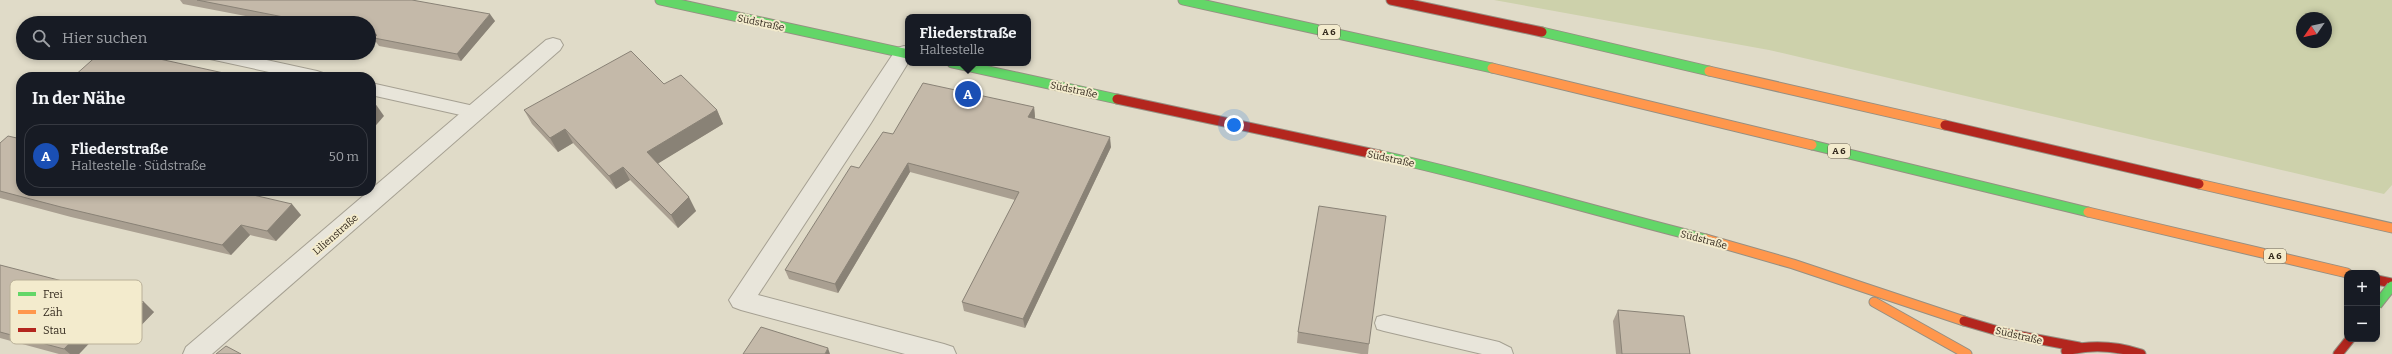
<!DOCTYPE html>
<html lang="de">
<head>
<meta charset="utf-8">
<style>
	:root { --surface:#171b24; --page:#20242c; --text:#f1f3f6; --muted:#9ea1a6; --line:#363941; --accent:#6f6758 }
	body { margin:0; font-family:Bitter,serif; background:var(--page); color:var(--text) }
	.controls { position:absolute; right:12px; bottom:12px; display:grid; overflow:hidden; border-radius:8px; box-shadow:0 2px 6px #0003 }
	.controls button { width:36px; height:36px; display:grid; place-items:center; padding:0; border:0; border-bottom:1px solid var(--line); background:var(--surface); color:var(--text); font:20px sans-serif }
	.compass { position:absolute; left:2296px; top:12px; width:36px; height:36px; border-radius:50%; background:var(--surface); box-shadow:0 2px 6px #0003; rotate:236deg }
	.you { position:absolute; left:1234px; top:125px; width:14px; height:14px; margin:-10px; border:3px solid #fff; border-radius:50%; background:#1a73e8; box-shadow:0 0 0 6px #1a73e833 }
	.badge { display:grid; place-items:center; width:26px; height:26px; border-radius:50%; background:var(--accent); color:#fff; font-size:13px; font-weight:700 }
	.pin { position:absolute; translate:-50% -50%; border:2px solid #fff; box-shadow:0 1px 4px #0006 }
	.popup { position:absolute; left:905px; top:14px; width:126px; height:52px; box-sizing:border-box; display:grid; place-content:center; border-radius:8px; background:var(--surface); filter:drop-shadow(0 1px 3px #0005); font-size:13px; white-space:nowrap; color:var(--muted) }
	.popup b { font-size:15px; color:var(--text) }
	.popup::after { content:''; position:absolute; left:50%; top:100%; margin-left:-8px; border:8px solid transparent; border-top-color:var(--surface) }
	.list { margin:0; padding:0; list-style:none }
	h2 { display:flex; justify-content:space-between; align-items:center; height:52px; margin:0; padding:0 16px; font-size:17px }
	h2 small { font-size:13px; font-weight:400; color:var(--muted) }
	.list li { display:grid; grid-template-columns:26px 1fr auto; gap:12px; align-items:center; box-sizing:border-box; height:64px; margin:0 8px 8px; padding:0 8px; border:1px solid var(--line); border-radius:16px }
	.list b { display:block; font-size:15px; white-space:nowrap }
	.list p { margin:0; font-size:13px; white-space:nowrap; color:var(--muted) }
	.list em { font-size:13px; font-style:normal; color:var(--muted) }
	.icon { flex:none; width:22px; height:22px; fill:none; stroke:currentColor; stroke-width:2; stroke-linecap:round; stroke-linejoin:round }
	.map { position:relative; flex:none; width:2392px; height:354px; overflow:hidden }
	.search { position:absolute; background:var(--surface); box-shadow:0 2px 6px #0003; left:16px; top:16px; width:360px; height:44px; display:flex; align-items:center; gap:10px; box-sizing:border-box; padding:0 14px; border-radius:22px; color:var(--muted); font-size:15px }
	.panel { position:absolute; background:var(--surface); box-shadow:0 2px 6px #0003; left:16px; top:72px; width:360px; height:124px; border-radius:16px }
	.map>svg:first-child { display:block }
	.green { fill:#cdd1ab; fill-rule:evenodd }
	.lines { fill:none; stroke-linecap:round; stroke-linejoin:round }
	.lane-casing { stroke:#a5a092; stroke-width:2 }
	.street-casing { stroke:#a5a092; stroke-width:2 }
	.fast-casing { stroke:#958f82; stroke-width:11 }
	.slow-casing { stroke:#958f82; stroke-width:11 }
	.jam-casing { stroke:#958f82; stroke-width:11 }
	.lane { fill:#e8e5da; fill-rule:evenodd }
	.street { fill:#e8e5da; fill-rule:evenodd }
	.fast { stroke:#63d668; stroke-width:9 }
	.slow { stroke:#ff974d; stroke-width:9 }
	.jam { stroke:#b3261e; stroke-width:9 }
	.fast-bridge-casing { stroke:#958f82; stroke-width:11; stroke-linecap:butt }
	.fast-bridge { stroke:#63d668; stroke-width:9 }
	.wall { fill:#a99f91 }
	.shaded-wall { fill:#898276 }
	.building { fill:#c4b9a9; stroke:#898276 }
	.labels { text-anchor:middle; stroke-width:4; stroke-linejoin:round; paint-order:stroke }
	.shield { fill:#f3ebcd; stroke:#6c6251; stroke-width:1 }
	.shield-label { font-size:9px; font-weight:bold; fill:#32281c }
	.street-label { font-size:10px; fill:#32281c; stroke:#f3ebcd }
	.key { fill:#f3ebcd; stroke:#b9b098; stroke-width:1 }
	.key-label { font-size:11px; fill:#32281c }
</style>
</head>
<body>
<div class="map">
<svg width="2392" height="354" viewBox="0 0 2392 354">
	<rect width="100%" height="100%" fill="#e0dbc8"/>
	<path class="green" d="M1494,0H2392V185L2384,194L1769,50ZM2302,18H2326V42H2302Z"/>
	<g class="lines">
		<defs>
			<g id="lane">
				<polygon points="202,53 235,53 317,71 323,73 325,77 292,77 210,59 204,57"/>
				<polygon points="371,83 474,106 480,108 482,112 480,116 474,118 371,95"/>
				<polygon points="1384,315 1499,342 1511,348 1513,354 1482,354 1384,331 1377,329 1375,323 1377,317"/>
			</g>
			<g id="street">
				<polygon points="553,38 560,40 563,45 560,50 212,354 183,354 186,347 546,40"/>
				<polygon points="904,46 908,47 908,63 871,123 758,295 944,344 953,347 956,354 905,354 741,310 733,307 729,300 897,48"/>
			</g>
			<g id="fast">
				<polyline points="660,0 908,54"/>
				<polyline points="1183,0 1492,68"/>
				<polyline points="1542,32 1709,71"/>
				<polyline points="952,63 1117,99"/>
				<polyline points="1812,145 2088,212"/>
				<path d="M1379,155C1489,179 1597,212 1706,239"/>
			</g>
			<g id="slow">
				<polyline points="1492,68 1812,145"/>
				<polyline points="1709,71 1945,125"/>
				<polyline points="2199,184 2392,228"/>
				<polyline points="2088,212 2347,273"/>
				<polyline points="1706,239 1793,264 1964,321"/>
				<polyline points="1874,302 1967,354"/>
			</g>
			<g id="jam">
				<polyline points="1391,0 1542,32"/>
				<polyline points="1117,99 1379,155"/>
				<polyline points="1945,125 2199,184"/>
				<polyline points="2377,280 2392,283"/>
				<polyline points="1964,321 2005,333 2079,347"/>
				<path d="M2066,351C2092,344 2116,346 2141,354"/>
				<polyline points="2338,354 2350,339"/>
			</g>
		</defs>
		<use href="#lane" class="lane-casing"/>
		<use href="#street" class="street-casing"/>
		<use href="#fast" class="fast-casing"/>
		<use href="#slow" class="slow-casing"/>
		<use href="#jam" class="jam-casing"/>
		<use href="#lane" class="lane"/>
		<use href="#street" class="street"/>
		<use href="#fast" class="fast"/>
		<use href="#slow" class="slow"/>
		<use href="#jam" class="jam"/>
		<defs>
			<polyline id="fast-bridge" points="2377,305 2392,286"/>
		</defs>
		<use href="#fast-bridge" class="fast-bridge-casing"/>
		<use href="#fast-bridge" class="fast-bridge"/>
	</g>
	<g class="wall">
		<polygon points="180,0 412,0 495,21 461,61 379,46 376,42 369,40 369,23 282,23 183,4"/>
		<polygon points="664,84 717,110 723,124 658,163 696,211 678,228 630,180 616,189 573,143 558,152 532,124 524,110"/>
		<polygon points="1034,107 1035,117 1034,119 1111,147 1025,328 964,311 962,302 1015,200 910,172 838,293 789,279 785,270 859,168"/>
		<polygon points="0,143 301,215 276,241 250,235 231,255 71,217 0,198"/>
		<polygon points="0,265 154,312 126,341 98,334 79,354 59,354 0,338"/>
		<polygon points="1618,310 1690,354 1616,354 1613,321"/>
		<polygon points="1298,332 1369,344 1368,354 1361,354 1297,343"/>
	</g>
	<g class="shaded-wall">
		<polygon points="490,14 495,21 461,61 457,54"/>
		<polygon points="377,106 384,116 371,131 371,112"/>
		<polygon points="1034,107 1035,117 1030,127 1028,117"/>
		<polygon points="717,110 723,124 654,166 647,152"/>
		<polygon points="565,129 573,143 558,152 550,138"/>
		<polygon points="1110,137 1111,147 1025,328 1023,319"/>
		<polygon points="908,163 910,172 838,293 835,284"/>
		<polygon points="623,167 630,180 616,189 609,176"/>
		<polygon points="689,197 696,211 678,228 671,215"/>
		<polygon points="292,204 301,215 276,241 267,231"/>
		<polygon points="241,225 250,235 231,255 222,245"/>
		<polygon points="144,302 154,312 126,341 115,332"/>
		<polygon points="87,325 98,334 79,354 70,354 64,349"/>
		<polygon points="828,348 830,354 825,354"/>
	</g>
	<g class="building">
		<polygon points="197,0 412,0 490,14 457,54 374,38 377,35 369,34 369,23 314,23"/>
		<polygon points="631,51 664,84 681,75 717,110 647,152 689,197 671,215 623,167 609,176 565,129 550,138 524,110"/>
		<polygon points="100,53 132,53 242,77 73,77"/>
		<polygon points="923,83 1034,107 1028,117 1110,137 1023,319 962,302 1019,192 908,163 835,284 785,270 851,166 859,168 883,132 893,134"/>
		<polygon points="371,105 377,106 371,112"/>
		<polygon points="8,136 21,139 21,191 236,191 292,204 267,231 241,225 222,245 61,207 0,191 0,143"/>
		<polygon points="1319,206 1386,216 1369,344 1298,332"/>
		<polygon points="0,265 144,302 115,332 87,325 64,349 0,332"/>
		<polygon points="1618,310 1684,316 1690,354 1622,354"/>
		<polygon points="761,327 828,348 825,354 743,354"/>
		<polygon points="226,346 241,354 216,354"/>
	</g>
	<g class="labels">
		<g class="shield">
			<rect x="1318" y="25" width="22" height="14" rx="3"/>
			<rect x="1828" y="144" width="22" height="14" rx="3"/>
			<rect x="2264" y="249" width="22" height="14" rx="3"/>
		</g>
		<g class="shield-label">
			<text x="1329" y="35">A 6</text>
			<text x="1839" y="154">A 6</text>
			<text x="2275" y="259">A 6</text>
		</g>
		<g class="street-label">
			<text transform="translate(761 22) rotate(12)" y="4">Südstraße</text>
			<text transform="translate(1074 89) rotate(12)" y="4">Südstraße</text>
			<text transform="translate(1391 158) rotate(12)" y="4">Südstraße</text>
			<text transform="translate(335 234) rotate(-41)" y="4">Lilienstraße</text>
			<text transform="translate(1704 239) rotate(15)" y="4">Südstraße</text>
			<text transform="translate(2019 335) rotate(13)" y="4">Südstraße</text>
		</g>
	</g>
	<rect x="10" y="280" width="132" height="64" rx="6" class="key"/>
	<rect x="18" y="292" width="18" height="4" fill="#63d668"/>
	<rect x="18" y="310" width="18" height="4" fill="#ff974d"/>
	<rect x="18" y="328" width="18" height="4" fill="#b3261e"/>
	<g class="key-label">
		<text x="43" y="298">Frei</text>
		<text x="43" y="316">Zäh</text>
		<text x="43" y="334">Stau</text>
	</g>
</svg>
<div class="controls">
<button>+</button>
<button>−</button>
</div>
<svg class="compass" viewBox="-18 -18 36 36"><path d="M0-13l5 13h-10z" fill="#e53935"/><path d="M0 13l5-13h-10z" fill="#9ea1a6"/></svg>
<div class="you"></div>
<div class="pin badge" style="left:968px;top:94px;background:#1a4fb4">A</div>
<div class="popup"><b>Fliederstraße</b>Haltestelle</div>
<div class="search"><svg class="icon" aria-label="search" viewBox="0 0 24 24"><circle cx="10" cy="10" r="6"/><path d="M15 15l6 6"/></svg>Hier suchen</div>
<section class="panel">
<h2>In der Nähe<small></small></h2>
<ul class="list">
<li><span class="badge" style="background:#1a4fb4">A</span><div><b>Fliederstraße</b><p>Haltestelle · Südstraße</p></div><em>50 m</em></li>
</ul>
</section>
</div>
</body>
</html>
